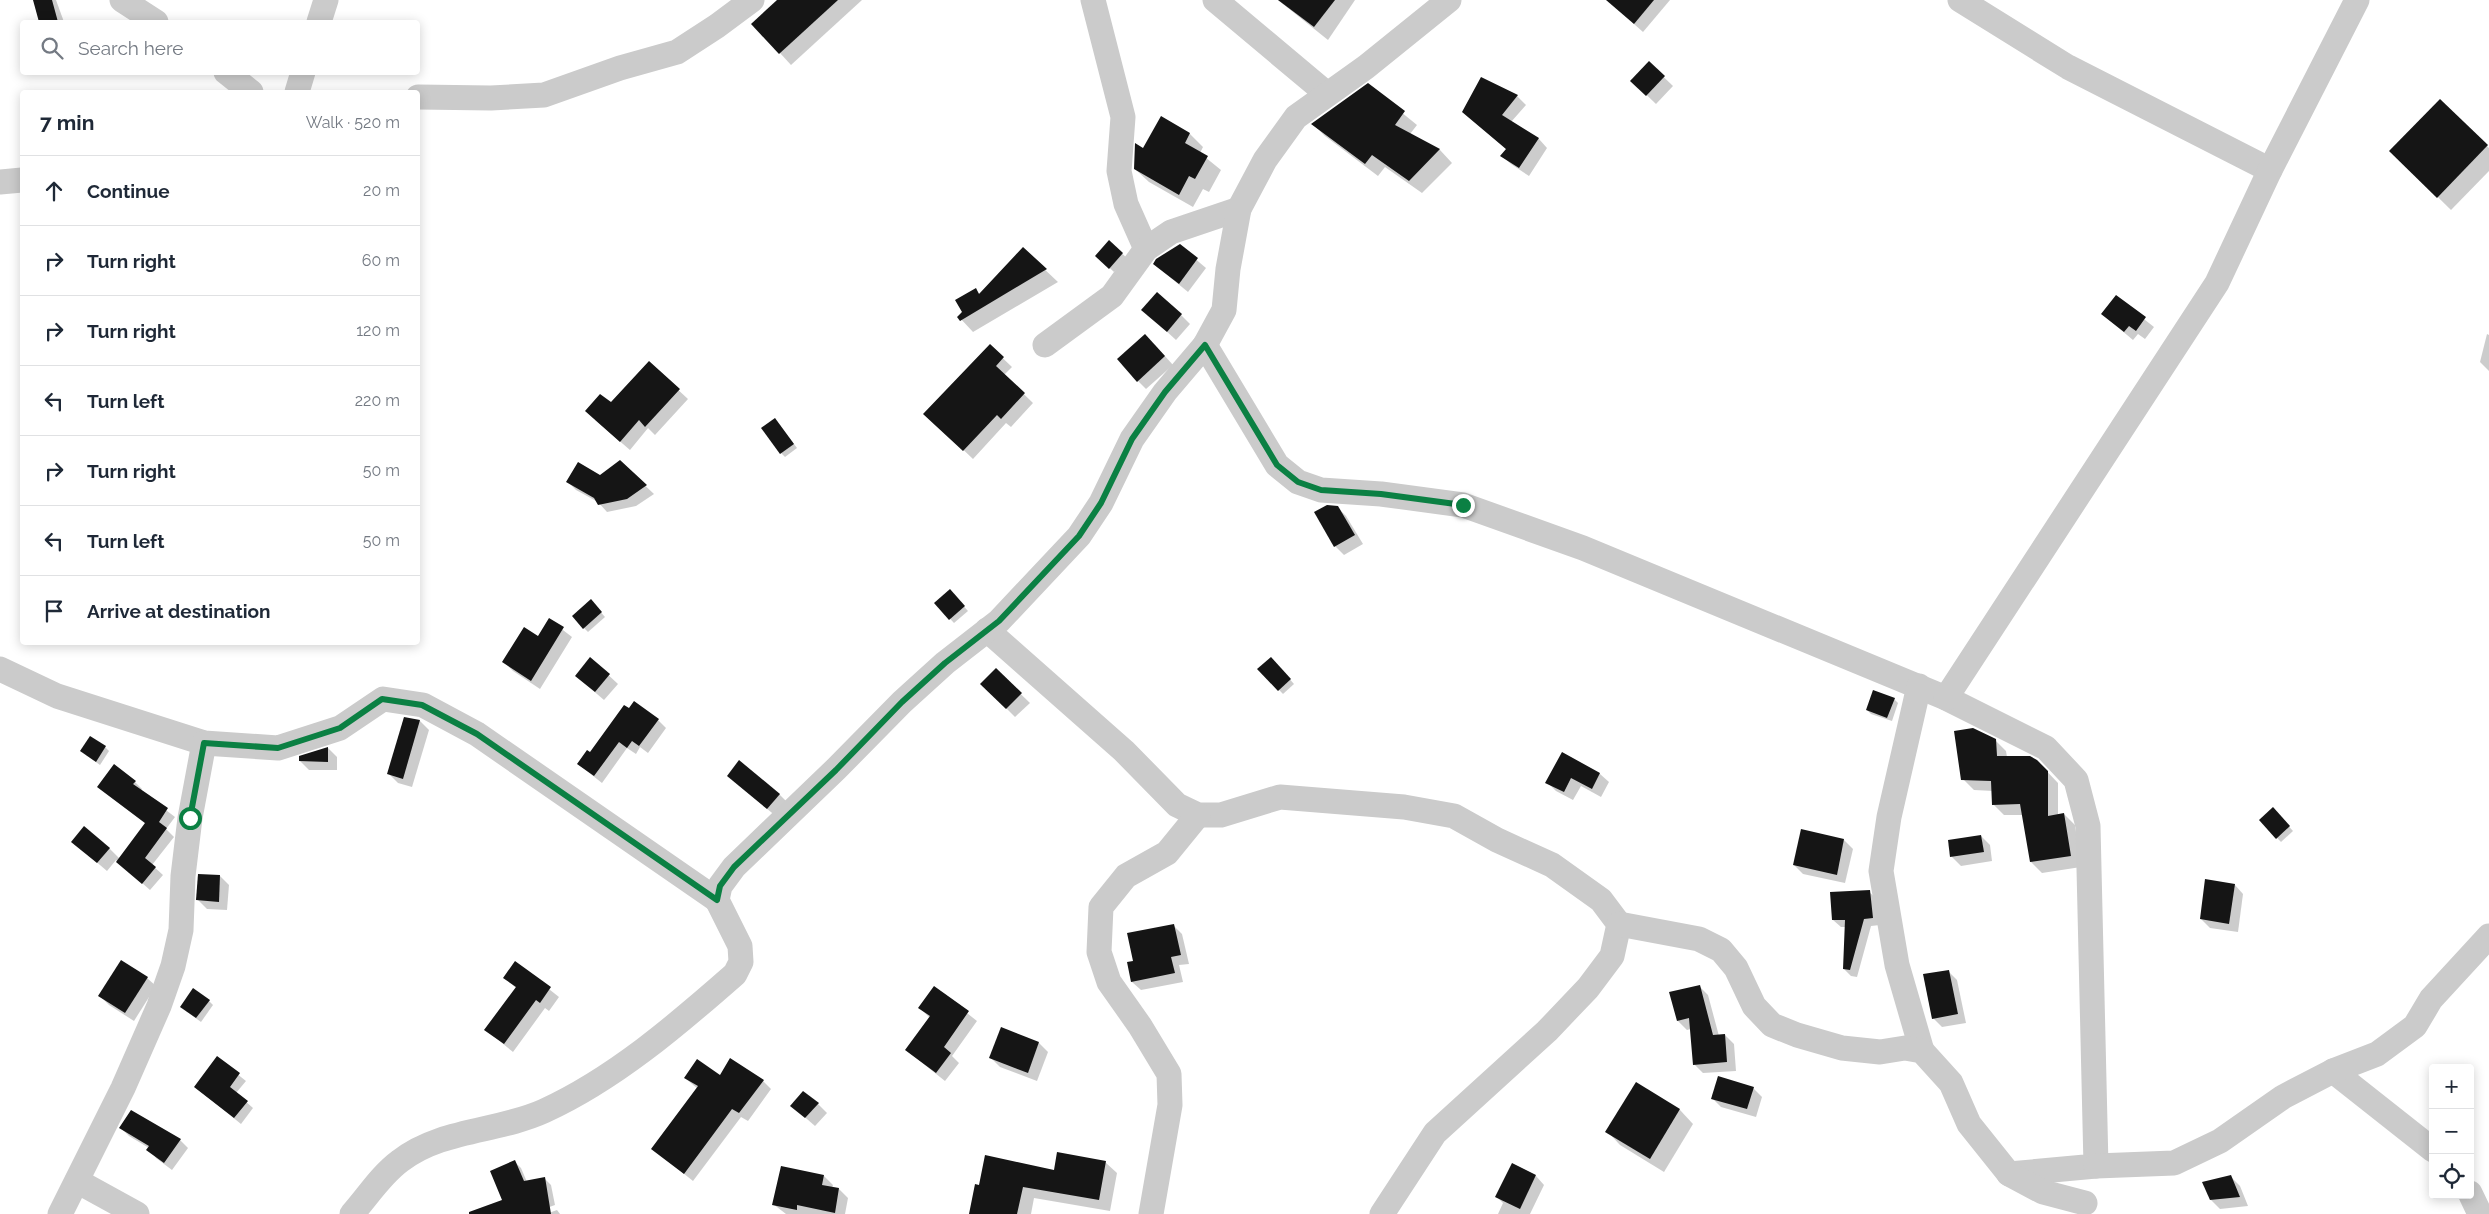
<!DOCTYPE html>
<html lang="en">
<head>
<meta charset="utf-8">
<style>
	:root { --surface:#fff; --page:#f2f2f3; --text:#1f2937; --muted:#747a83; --line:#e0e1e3 }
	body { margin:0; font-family:Raleway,sans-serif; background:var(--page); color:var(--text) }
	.controls { position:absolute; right:15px; bottom:15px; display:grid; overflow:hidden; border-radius:5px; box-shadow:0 2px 12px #0003 }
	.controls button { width:45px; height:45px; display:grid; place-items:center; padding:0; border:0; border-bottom:1px solid var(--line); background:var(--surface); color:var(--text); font:25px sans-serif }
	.stop { position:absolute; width:15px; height:15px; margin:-11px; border:4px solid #0b8043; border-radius:50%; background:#fff }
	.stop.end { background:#0b8043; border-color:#fff; box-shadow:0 1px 5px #0008 }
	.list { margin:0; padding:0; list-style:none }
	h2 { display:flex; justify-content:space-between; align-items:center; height:65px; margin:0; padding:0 20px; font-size:21px }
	h2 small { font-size:16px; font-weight:400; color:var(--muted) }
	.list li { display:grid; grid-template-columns:32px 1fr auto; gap:15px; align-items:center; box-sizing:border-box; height:70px; padding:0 20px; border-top:1px solid var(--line) }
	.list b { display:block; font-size:19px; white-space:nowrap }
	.list em { font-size:16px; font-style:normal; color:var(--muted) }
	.icon { flex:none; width:28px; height:28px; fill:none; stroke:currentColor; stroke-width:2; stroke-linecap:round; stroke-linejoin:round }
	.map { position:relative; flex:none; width:2489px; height:1214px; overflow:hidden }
	.search { position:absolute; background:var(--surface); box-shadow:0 2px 12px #0003; left:20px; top:20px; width:400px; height:55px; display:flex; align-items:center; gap:12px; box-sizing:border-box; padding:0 18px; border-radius:5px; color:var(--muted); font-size:19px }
	.panel { position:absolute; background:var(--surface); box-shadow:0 2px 12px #0003; left:20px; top:90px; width:400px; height:555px; border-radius:5px }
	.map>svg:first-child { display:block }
	.shadow { fill:#0003 }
	.building { fill:#151515 }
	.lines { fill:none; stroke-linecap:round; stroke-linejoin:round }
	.minor { stroke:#cbcbcb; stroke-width:25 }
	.route { stroke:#0b8043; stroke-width:6 }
</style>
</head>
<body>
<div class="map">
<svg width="2489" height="1214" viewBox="0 0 2489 1214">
	<rect width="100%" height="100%" fill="#fff"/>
	<g class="shadow">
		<polygon points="34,0 56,0 64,22 40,22"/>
		<polygon points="779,0 862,0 791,65 780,53"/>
		<polygon points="1278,0 1355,0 1328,40"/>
		<polygon points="1607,0 1670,0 1643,32"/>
		<polygon points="1649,63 1673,86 1656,104 1632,81"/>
		<polygon points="1368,85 1417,125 1410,134 1440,150 1452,163 1422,193 1385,167 1378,176 1325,136 1313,124"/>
		<polygon points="1517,96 1526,105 1511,122 1539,139 1547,148 1529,176 1511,164 1502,156 1507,150 1464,112"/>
		<polygon points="2440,101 2489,148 2489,171 2451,210 2391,151"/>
		<polygon points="1161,118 1190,134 1203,147 1200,153 1221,170 1209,192 1203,189 1193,207 1149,182 1135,169"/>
		<polygon points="1109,242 1127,258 1114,272 1096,255"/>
		<polygon points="1180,246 1206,268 1188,292 1154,264"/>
		<polygon points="1023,249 1058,282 973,332 959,317 975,290 980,294"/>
		<polygon points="2116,297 2154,327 2145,339 2138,334 2133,340 2102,314"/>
		<polygon points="1181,315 1190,324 1176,340 1152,318"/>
		<polygon points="2487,334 2489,335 2489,371 2480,362"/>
		<polygon points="1154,344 1173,365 1146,389 1138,381"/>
		<polygon points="990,346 1012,367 1004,375 1033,403 1011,427 1006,423 973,459 934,422"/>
		<polygon points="649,363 688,399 655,435 648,428 630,450 595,420"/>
		<polygon points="775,419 797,448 785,457 781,453"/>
		<polygon points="620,462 654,494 636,506 607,512 598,502 576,490 568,482 600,477"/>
		<polygon points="1337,507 1346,516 1363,544 1344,555 1335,546"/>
		<polygon points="950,591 968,611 954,623 936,604"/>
		<polygon points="591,601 605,617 588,632 584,628"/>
		<polygon points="550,620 572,637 540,689 513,671 504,662 539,637"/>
		<polygon points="590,658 618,684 604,700 576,676"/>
		<polygon points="1271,658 1294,684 1283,694 1259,669"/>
		<polygon points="996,670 1030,703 1015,717 982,684"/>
		<polygon points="1894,699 1898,703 1892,721 1871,714 1867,710"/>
		<polygon points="404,718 420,721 429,730 412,787 398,783 389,774"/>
		<polygon points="658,720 666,728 648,753 640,747 636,754 627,748 602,783 578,764"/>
		<polygon points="1995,740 2006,751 2007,757 2037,761 2058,783 2058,815 2064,814 2075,825 2081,867 2042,873 2031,862 2023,815 2004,815 1993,804 1993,791 1974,790 1963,779"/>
		<polygon points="105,747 109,751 100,765 86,755"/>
		<polygon points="328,748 337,757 337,770 309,770 300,761"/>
		<polygon points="1563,753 1600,774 1609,782 1601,797 1581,786 1573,800 1556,791 1547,782"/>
		<polygon points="135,782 142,789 141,791 175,817 166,829 174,837 152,865 163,875 150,890 116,860 107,871 73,842 109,848 120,859 146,824 98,787"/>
		<polygon points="737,784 779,794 788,803 777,817"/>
		<polygon points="2273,809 2293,831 2281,842 2260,820"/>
		<polygon points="1981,836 1990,845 1992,861 1961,866 1952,857 1949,841"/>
		<polygon points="1844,840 1853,849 1845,883 1803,874 1794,865"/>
		<polygon points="220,876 229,885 227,910 207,909 198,900"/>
		<polygon points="2235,885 2243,894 2238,932 2210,928 2201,919"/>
		<polygon points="1869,892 1877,899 1880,925 1871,926 1857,977 1851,976 1844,969 1846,927 1841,927 1833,920"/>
		<polygon points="1173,925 1182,934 1189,964 1179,965 1183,982 1141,990 1132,982 1134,962"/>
		<polygon points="516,963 559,997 549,1011 545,1008 513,1052 486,1030 516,988 505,978"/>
		<polygon points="1948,971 1957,980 1966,1023 1942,1027 1933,1018"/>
		<polygon points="147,978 156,986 134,1021 109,1005 100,996"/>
		<polygon points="1699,986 1708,995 1719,1036 1725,1035 1734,1044 1736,1071 1703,1073 1694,1064 1691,1029 1687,1030 1678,1021"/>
		<polygon points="934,987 977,1021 952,1056 959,1063 945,1081 906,1050 930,1018 920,1008"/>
		<polygon points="209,1001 213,1005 201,1022 186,1011"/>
		<polygon points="1001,1029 1039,1043 1048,1052 1037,1081 1000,1067 991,1058"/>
		<polygon points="217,1058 246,1081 236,1093 253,1108 241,1124 195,1087"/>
		<polygon points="720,1076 763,1081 771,1089 748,1121 741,1117 693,1181 653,1149 698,1089 685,1078"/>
		<polygon points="1636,1084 1680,1110 1693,1124 1664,1172 1620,1145 1607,1131"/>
		<polygon points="1753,1088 1762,1097 1756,1117 1721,1107 1712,1098"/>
		<polygon points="818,1104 827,1113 815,1126 792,1106"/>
		<polygon points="121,1128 180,1140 188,1148 172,1170 156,1158 149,1148 129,1136"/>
		<polygon points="514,1161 521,1168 527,1182 545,1179 551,1185 555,1205 530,1214 510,1214"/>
		<polygon points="1105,1162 1117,1173 1110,1211 1034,1198 1031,1214 970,1214 980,1186"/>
		<polygon points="824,1176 833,1185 832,1188 839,1189 848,1198 845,1214 786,1214 773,1204"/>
		<polygon points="1536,1176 1544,1185 1530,1214 1498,1214 1503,1203 1497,1197"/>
		<polygon points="2231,1177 2240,1186 2248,1206 2220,1209 2211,1200"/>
		<polygon points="557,1210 560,1214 546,1214"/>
	</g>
	<g class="building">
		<polygon points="33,0 52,0 58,22 39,22"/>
		<polygon points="777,0 838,0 779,54 751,24"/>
		<polygon points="1278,0 1335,0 1314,27"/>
		<polygon points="1606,0 1654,0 1634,24"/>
		<polygon points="1649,61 1665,76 1646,96 1630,81"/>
		<polygon points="1481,77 1518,95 1502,115 1539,138 1519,168 1500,156 1506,149 1462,112"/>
		<polygon points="1368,83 1405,111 1395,125 1440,149 1409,181 1372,155 1365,164 1311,124"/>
		<polygon points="2440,99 2488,145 2437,198 2389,151"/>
		<polygon points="1161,116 1190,133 1185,143 1208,156 1195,179 1189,176 1179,195 1134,169 1135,143 1143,148"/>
		<polygon points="1109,240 1123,253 1109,269 1095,256"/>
		<polygon points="1180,244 1198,258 1179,284 1153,264 1156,259"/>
		<polygon points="1023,247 1047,269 960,321 957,317 962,312 955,300 976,288 979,294"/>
		<polygon points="1157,292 1182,314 1167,332 1141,310"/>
		<polygon points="2116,295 2146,317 2136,331 2129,326 2124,332 2101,314"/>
		<polygon points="1145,334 1165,356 1137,382 1117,359"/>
		<polygon points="990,344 1004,357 996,366 1025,393 1001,419 997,415 963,451 923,414"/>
		<polygon points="649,361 680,389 645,427 639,420 620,442 585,411 600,394 611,402"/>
		<polygon points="775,418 794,444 780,454 761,428"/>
		<polygon points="620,460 647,485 627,499 598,505 594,498 566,482 578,462 600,475"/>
		<polygon points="1327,505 1338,506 1355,535 1334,547 1314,512"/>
		<polygon points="950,589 965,606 949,620 934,603"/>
		<polygon points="591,599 602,612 583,629 572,616"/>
		<polygon points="549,618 564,627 531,681 502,662 524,627 538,636"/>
		<polygon points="590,657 610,674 595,692 575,676"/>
		<polygon points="1271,657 1291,679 1278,691 1257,669"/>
		<polygon points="996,668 1022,693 1006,709 980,684"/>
		<polygon points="1873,690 1895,698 1887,718 1866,710"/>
		<polygon points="634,701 659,719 639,746 632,741 627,748 619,742 594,776 577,764 587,750 590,752 624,705 629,708"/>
		<polygon points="404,717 420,720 403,779 387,774"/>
		<polygon points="1973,728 1996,739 1997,756 2030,756 2037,760 2048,771 2048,816 2064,813 2071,856 2030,862 2020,804 1992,805 1991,781 1961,780 1954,731"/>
		<polygon points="90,736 106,746 96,762 80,751"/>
		<polygon points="328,747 328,762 299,761 299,756"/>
		<polygon points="1562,752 1600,773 1592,789 1571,778 1564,792 1545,783"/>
		<polygon points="739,760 780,794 767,809 727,776"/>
		<polygon points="114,764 136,781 133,784 168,808 159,822 167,828 145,858 156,867 142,884 116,862 145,823 97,787"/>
		<polygon points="2273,807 2290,826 2276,839 2259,820"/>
		<polygon points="84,826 110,848 97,863 71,842"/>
		<polygon points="1801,829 1844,839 1837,875 1793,865"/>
		<polygon points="1981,835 1984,852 1950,857 1948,840"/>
		<polygon points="198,874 220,875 219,902 196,900"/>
		<polygon points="2205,879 2235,884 2229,924 2200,919"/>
		<polygon points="1870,890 1873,918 1864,919 1850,970 1843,969 1845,920 1832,920 1830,892"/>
		<polygon points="1174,924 1181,955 1171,957 1175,973 1131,982 1127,962 1133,961 1127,933"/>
		<polygon points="121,960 148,977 125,1013 98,996"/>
		<polygon points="515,961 551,987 540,1003 536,1000 504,1044 484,1030 516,987 503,978"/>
		<polygon points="1949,970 1958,1014 1932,1019 1923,974"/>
		<polygon points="1700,985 1713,1035 1725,1034 1727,1062 1693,1065 1689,1018 1677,1021 1669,992"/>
		<polygon points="934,986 969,1011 944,1047 951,1053 936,1073 905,1050 930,1016 918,1008"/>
		<polygon points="193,988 210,1000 196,1018 180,1007"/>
		<polygon points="1001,1027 1039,1042 1028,1073 989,1058"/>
		<polygon points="217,1056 240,1073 230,1087 248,1101 234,1118 194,1087"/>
		<polygon points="730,1058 764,1080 739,1113 732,1109 684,1174 651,1149 698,1086 684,1078 697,1059 720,1075"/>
		<polygon points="1718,1076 1754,1087 1747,1109 1711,1099"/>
		<polygon points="1636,1082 1680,1109 1650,1159 1605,1132"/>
		<polygon points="803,1091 819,1103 805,1118 790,1106"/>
		<polygon points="131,1110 181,1139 164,1163 146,1150 149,1146 119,1128"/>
		<polygon points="1057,1152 1106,1161 1099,1200 1023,1187 1017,1214 969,1214 975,1184 979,1185 985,1155 1054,1170"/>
		<polygon points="515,1160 524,1181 545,1177 551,1214 469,1214 469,1212 502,1200 490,1171"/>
		<polygon points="1512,1163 1536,1175 1520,1209 1495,1197"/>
		<polygon points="781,1166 824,1175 822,1185 839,1188 835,1213 797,1205 797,1210 772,1205"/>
		<polygon points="2231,1175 2240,1197 2210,1200 2202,1182"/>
	</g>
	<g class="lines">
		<g class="minor">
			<polyline points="122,0 156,22"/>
			<polyline points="1093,0 1123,117 1119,171 1126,204 1146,249"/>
			<polyline points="1215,0 1326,93"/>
			<polyline points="1960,0 2068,67 2270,170"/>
			<polyline points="319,22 326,0"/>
			<polyline points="226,72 251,92"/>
			<polyline points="297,92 303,72"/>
			<polyline points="418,97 491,98 544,95 620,68 677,52 717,26 752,0"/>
			<polyline points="0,182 22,180"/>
			<polyline points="1045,345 1112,296 1146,249 1171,232 1239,209"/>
			<polyline points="1205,345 1277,465 1298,482 1321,490 1381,494 1463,505 1583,548 1946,698 2046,748 2076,780 2088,826 2096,1166 2009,1174"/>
			<polyline points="987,630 1124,751 1177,805 1198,815 1221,815 1280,797 1404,807 1454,816 1497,840 1552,865 1601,900 1619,924 1612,956 1588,988 1547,1031 1435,1133 1382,1214"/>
			<polyline points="0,669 57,696 204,743 278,748 340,728 383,699 423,705 477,734 717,900"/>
			<polyline points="1919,686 1889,817 1881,871 1897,965 1922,1051"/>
			<polyline points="1946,698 2217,283 2270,170 2357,0"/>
			<polyline points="1619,924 1699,939 1721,950 1736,968 1754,1006 1772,1025 1797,1035 1842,1048 1880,1052 1905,1048 1922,1051 1951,1083 1969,1124 2009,1174 2043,1192 2085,1203"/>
			<polyline points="2333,1071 2433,1150"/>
			<polyline points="2096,1166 2174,1163 2220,1141 2283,1097 2333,1071 2377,1054 2415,1026 2431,999 2489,936"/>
			<polyline points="77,1181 137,1214"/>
			<polyline points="2470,1193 2480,1214"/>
			<polyline points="60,1214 123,1088 159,1006 173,966 181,930 183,876 190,818 204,743"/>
			<path d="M352,1214C368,1196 381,1175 400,1161C441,1129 498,1132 544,1111C614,1079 677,1025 735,974L741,962L740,946L717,900L720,886L734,867L836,769L902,702L945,663L999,621L1079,536L1101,503L1132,439L1165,392L1205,345L1224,310L1228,269L1239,209L1265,160L1296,117L1366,67L1449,0"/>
			<polyline points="1151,1214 1170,1105 1169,1074 1140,1026 1109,982 1099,952 1101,907 1126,876 1167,853 1198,815"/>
		</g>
	</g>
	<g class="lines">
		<polyline class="route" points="190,818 204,743 278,748 340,728 382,699 422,705 477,734 717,900 720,886 734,867 836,770 902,702 945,663 999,621 1079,536 1101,503 1132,439 1165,392 1205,345 1277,465 1298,482 1321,490 1381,494 1463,505"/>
	</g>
</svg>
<div class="controls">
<button>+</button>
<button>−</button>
<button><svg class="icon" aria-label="locate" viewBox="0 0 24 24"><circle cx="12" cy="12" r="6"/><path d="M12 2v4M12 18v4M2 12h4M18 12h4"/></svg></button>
</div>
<div class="stop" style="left:190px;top:818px"></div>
<div class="stop end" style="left:1463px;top:505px"></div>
<div class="search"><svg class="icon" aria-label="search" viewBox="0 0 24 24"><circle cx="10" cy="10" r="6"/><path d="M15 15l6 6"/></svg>Search here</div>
<section class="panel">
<h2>7 min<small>Walk · 520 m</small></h2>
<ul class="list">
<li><svg class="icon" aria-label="ahead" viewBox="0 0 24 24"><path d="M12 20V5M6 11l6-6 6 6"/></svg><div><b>Continue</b></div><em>20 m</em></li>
<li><svg class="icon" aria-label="right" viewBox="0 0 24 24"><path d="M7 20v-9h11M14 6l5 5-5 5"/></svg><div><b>Turn right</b></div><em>60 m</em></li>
<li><svg class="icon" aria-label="right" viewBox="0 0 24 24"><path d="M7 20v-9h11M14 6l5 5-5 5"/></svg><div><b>Turn right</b></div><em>120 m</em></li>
<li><svg class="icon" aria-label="left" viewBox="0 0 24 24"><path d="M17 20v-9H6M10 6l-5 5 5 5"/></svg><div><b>Turn left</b></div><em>220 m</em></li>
<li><svg class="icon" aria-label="right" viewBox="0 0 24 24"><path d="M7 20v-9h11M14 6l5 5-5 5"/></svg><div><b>Turn right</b></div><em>50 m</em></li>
<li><svg class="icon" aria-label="left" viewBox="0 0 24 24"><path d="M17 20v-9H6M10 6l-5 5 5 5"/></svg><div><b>Turn left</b></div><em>50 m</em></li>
<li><svg class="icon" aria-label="arrive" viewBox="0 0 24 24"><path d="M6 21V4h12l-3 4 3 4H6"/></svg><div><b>Arrive at destination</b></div></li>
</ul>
</section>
</div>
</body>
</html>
